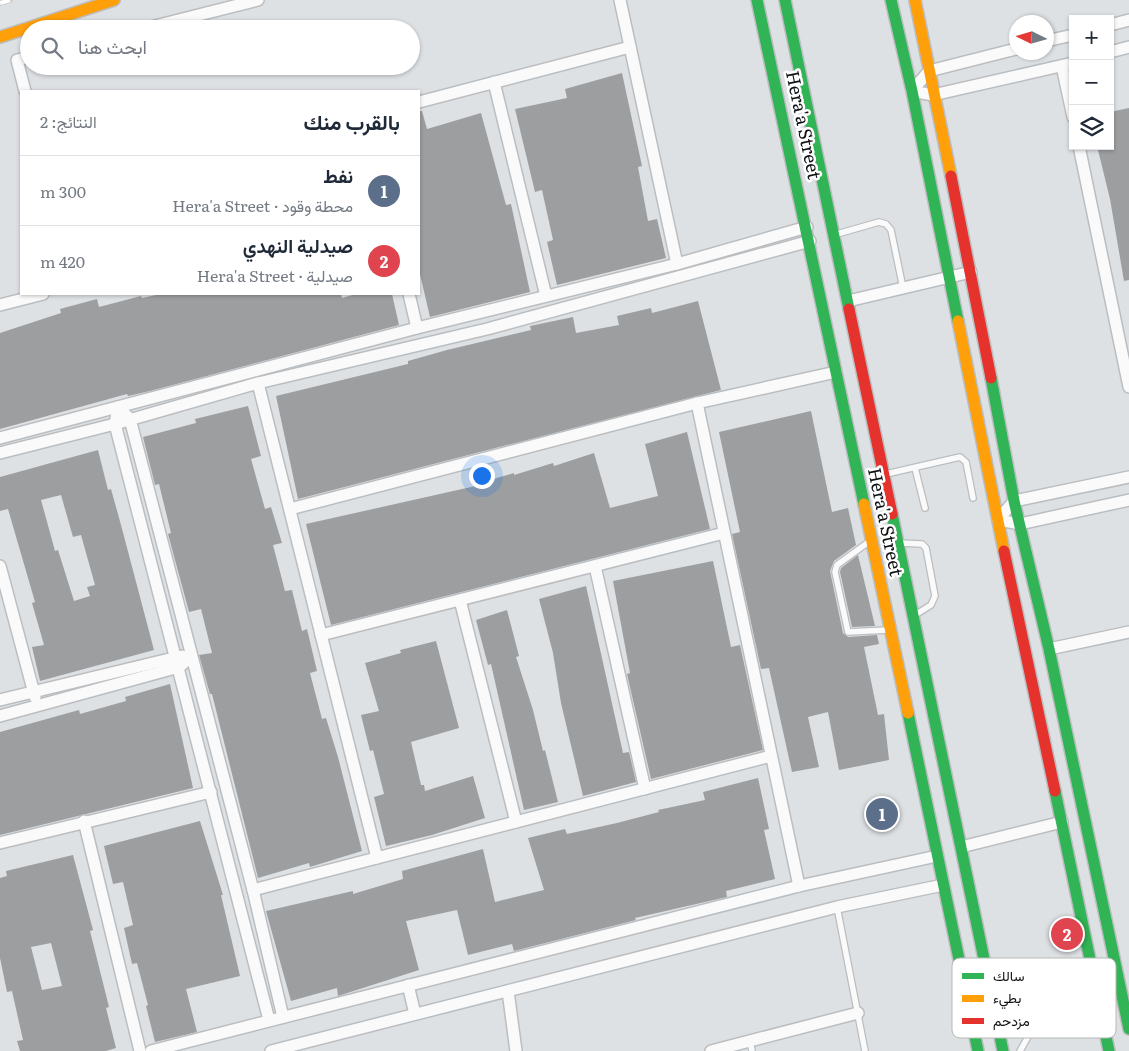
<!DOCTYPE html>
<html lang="ar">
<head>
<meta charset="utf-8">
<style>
	:root { --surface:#fff; --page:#f6f6f7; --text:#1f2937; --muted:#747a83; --line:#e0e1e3; --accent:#0f766e }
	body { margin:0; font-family:Literata,Vazirmatn,serif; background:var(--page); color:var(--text); direction:rtl }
	.controls { position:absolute; right:15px; top:15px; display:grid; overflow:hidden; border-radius:0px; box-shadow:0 1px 4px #0004 }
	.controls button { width:45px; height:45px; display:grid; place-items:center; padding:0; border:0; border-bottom:1px solid var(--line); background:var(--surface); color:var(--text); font:25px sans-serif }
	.compass { position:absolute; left:1009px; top:15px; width:45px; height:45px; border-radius:50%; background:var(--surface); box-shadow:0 1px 4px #0004; rotate:275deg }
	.you { position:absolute; left:481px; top:475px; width:18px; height:18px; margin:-12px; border:4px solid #fff; border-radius:50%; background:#1a73e8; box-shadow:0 0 0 8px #1a73e833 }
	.badge { display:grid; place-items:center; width:32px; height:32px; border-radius:50%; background:var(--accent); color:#fff; font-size:16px; font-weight:700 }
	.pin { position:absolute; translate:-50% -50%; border:2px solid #fff; box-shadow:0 1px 5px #0006 }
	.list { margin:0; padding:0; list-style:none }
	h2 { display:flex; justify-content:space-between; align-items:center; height:65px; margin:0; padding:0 20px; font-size:21px }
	h2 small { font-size:16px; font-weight:400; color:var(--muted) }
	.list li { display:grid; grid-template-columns:32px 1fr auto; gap:15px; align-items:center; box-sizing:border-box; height:70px; padding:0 20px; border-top:1px solid var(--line) }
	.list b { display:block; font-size:19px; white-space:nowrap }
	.list p { margin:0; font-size:16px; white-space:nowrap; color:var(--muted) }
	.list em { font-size:16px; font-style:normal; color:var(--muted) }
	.icon { flex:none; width:28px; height:28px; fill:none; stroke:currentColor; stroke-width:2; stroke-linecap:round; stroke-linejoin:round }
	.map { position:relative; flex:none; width:1129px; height:1051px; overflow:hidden; direction:ltr }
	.search { position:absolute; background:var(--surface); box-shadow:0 1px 4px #0004; left:20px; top:20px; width:400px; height:55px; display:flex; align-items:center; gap:12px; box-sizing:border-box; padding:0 18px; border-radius:28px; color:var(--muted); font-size:19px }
	.panel { position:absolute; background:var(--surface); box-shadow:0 1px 4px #0004; left:20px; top:90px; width:400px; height:205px; border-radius:0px; direction:rtl }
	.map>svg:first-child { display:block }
	.building { fill:#9c9ea0; fill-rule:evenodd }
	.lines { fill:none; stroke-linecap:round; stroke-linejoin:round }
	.lane-casing { stroke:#bbbec0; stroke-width:8 }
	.street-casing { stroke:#bbbec0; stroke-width:14 }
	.fast-casing { stroke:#bbbec0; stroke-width:14 }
	.slow-casing { stroke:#bbbec0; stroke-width:14 }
	.jam-casing { stroke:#bbbec0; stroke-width:14 }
	.lane { stroke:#fafafb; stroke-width:5.5 }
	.street { stroke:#fafafb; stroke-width:11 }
	.fast { stroke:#30b455; stroke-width:11 }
	.slow { stroke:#ff9f0a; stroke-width:11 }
	.jam { stroke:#e5322d; stroke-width:11 }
	.rail-casing { stroke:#c7c8c8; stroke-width:5.5 }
	.rail { stroke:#fff; stroke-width:4; stroke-dasharray:11; stroke-linecap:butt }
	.labels { text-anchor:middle; stroke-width:5; stroke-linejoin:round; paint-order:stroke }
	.street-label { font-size:18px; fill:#101214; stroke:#fff }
	.key { fill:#fff; stroke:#b7b8b8; stroke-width:1 }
	.key-label { font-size:14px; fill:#101214 }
</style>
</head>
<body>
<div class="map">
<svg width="1129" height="1051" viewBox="0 0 1129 1051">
	<rect width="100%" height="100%" fill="#dee1e4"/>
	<g class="building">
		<polygon points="622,73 642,166 638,167 648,221 657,219 666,258 557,285 547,242 553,240 542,190 535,192 515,109 567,98 565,89"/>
		<polygon points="1129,108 1129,280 1124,281 1110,199 1097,146 1110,146 1110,112"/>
		<polygon points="419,111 422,111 427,129 481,113 506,205 511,204 530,292 430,317 419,270"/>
		<polygon points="161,294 341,294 342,298 356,294 392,294 399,325 150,391 128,396 127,394 0,429 0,333 61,313 60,309 97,299 99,307 141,296 142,298"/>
		<polygon points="698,301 721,390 298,499 276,396 408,364 408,361 447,350 531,330 530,326 573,317 576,333 619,325 617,316 651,308 652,313"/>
		<polygon points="248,406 261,456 251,459 265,509 271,507 282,543 273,545 285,591 292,590 302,631 307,629 317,671 310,673 322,719 326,718 338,757 362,851 310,867 309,863 258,878 212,694 210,694 199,655 212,653 201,609 189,612 168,534 171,533 159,484 155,485 143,437 196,423 195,419"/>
		<polygon points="811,411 832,512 848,508 856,545 834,561 830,571 843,633 848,637 877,635 879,644 864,647 878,715 884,714 889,760 839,770 828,712 808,717 819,767 792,772 769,668 761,669 732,534 740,532 719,432"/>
		<polygon points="687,432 710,529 331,625 306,524 480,485 479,483 514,473 514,475 553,463 554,466 594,453 610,508 658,496 645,444"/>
		<path d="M98,450L108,490L111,489L121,525L154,650L40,681L32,647L44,645L32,603L35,602L8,509L0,511V477ZM61,495L73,537L81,535L95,585L87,587L90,596L74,601L58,550L55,551L41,500Z"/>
		<polygon points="858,555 875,626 852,627 840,572 841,568"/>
		<polygon points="713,561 731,647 740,645 763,750 651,779 627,674 630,673 613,581"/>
		<polygon points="586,586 623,753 629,752 636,782 583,796 561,703 553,653 539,599"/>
		<polygon points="507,610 519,656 516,657 533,710 543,751 545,750 558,802 524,810 491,664 488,665 476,620"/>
		<polygon points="436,641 459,728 411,742 421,785 424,785 425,791 473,776 485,818 432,835 386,846 374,797 384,794 373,750 370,751 361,715 379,711 365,663 401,653 400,650"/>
		<polygon points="170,684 193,788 0,835 0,732 79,710 80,714 126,701 125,697"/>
		<polygon points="758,778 769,829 764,830 775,879 726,891 727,897 635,918 636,920 514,951 512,944 468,955 457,910 406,921 419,970 338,996 337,988 291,1001 266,911 353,891 353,894 403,879 402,871 483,849 495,902 544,890 528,838 565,829 567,834 617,823 659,812 658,810 705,800 703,792"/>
		<polygon points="200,821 223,895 221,895 240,976 186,989 197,1032 155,1042 146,1006 148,1005 137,963 132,964 124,928 133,925 123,882 113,884 104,846"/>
		<path d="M73,855L93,930L90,931L109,1007L106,1008L116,1048L106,1051H20L17,1041L23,1040L12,991L7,992L0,958V878L7,876L6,871ZM51,943L62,986L42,990L31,947Z"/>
	</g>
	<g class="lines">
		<defs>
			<g id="lane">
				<polyline points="837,234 879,222 886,224 891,230 903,288"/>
				<polyline points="915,468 925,508"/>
				<polyline points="886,474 960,457 966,462 973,498"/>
				<polyline points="870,541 837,565 835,572 848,632 888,630"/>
				<polyline points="899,543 922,544 926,548 935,596 931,605 915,615"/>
				<polyline points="837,907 865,1051"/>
				<polyline points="992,979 1008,981 1020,986 1029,1035 1020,1051"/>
				<polyline points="750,1041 752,1051"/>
			</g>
			<g id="street">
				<polyline points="620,0 677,264"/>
				<polyline points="1110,25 1129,20"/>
				<polyline points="143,29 258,0"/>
				<polyline points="1046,41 1073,35"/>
				<polyline points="1016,49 929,71 912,91 933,95 1073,63"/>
				<polyline points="1110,52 1129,47"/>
				<polyline points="1062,66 1073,117"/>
				<polyline points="494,82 546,296"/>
				<polyline points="25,91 17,60 29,57"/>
				<polyline points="419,102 630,47"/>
				<polyline points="1079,146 1129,387"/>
				<polyline points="409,294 417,328"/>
				<polyline points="848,301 971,272"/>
				<polyline points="0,305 43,294"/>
				<polyline points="258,383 377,858"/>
				<polyline points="697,403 799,886"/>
				<polyline points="0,438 417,328 677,264 807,227"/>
				<polyline points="0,453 115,424 258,383 487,329 810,241"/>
				<polyline points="1129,477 1014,501 998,520 1020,524 1129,500"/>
				<polyline points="290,509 697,403 836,372"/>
				<polyline points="0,566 35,697"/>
				<polyline points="595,566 645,789"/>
				<polyline points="460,600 516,822"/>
				<polyline points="321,635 724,533"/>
				<polyline points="1049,649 1129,632"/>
				<polyline points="0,700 182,656"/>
				<polyline points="0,716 179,667 185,662"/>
				<polyline points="84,821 140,1051"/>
				<polyline points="0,843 211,792"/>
				<polyline points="961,847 1062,822"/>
				<polyline points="253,890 771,756"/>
				<polyline points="408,985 415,1014"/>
				<polyline points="508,991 516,1051"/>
				<polyline points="269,1020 115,424 118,407 130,419 253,890 283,1017"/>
				<polyline points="151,1051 799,886 937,856"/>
				<polyline points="271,1051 837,907 943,885"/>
				<polyline points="711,1051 858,1013"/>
			</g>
			<g id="fast">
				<polyline points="757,0 864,504"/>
				<polyline points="785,0 849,309"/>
				<polyline points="891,0 912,91 958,321"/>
				<polyline points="991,378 1014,501 1049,649 1129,1029"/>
				<polyline points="892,514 1003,1051"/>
				<polyline points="908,713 978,1051"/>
				<polyline points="1055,791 1109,1051"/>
			</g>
			<g id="slow">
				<polyline points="915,0 951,176"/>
				<polyline points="0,37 114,0"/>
				<polyline points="958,321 1004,551"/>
				<polyline points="864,504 908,713"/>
			</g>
			<g id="jam">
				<polyline points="951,176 991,378"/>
				<polyline points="849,309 892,514"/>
				<polyline points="1004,551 1055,791"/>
			</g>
		</defs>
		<use href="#lane" class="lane-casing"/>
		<use href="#street" class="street-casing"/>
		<use href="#fast" class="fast-casing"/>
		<use href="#slow" class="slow-casing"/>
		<use href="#jam" class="jam-casing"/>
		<use href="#lane" class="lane"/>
		<use href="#street" class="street"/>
		<use href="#fast" class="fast"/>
		<use href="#slow" class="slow"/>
		<use href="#jam" class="jam"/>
		<defs>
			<polyline id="rail" points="0,3 10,0"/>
		</defs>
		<use href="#rail" class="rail-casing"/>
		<use href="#rail" class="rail"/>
	</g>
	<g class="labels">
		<g class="street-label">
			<text transform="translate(803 125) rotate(78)" y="6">Hera'a Street</text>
			<text transform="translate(885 522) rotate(78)" y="6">Hera'a Street</text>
		</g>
	</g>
	<rect x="952" y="958" width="164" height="80" rx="8" class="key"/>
	<rect x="962" y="973" width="22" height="6" fill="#30b455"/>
	<rect x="962" y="995" width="22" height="7" fill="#ff9f0a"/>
	<rect x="962" y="1018" width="22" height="6" fill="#e5322d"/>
	<g class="key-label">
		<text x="993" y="981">سالك</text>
		<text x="993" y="1003">بطيء</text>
		<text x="993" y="1026">مزدحم</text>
	</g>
</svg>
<div class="controls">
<button>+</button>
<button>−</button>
<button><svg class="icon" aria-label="layers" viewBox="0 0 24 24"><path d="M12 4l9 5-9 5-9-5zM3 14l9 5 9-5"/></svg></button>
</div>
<svg class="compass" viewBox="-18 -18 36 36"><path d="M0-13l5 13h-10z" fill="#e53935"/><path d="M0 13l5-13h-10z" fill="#747a83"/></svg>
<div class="you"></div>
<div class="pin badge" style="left:882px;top:814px;background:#5c6f8a">1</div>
<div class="pin badge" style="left:1067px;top:934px;background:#e0444e">2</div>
<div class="search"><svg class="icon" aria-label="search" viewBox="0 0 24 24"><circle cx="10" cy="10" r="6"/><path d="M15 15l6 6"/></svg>ابحث هنا</div>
<section class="panel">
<h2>بالقرب منك<small>النتائج: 2</small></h2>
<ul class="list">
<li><span class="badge" style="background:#5c6f8a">1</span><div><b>نفط</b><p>محطة وقود · Hera'a Street</p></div><em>300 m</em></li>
<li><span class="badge" style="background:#e0444e">2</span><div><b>صيدلية النهدي</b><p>صيدلية · Hera'a Street</p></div><em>420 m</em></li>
</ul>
</section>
</div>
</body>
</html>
